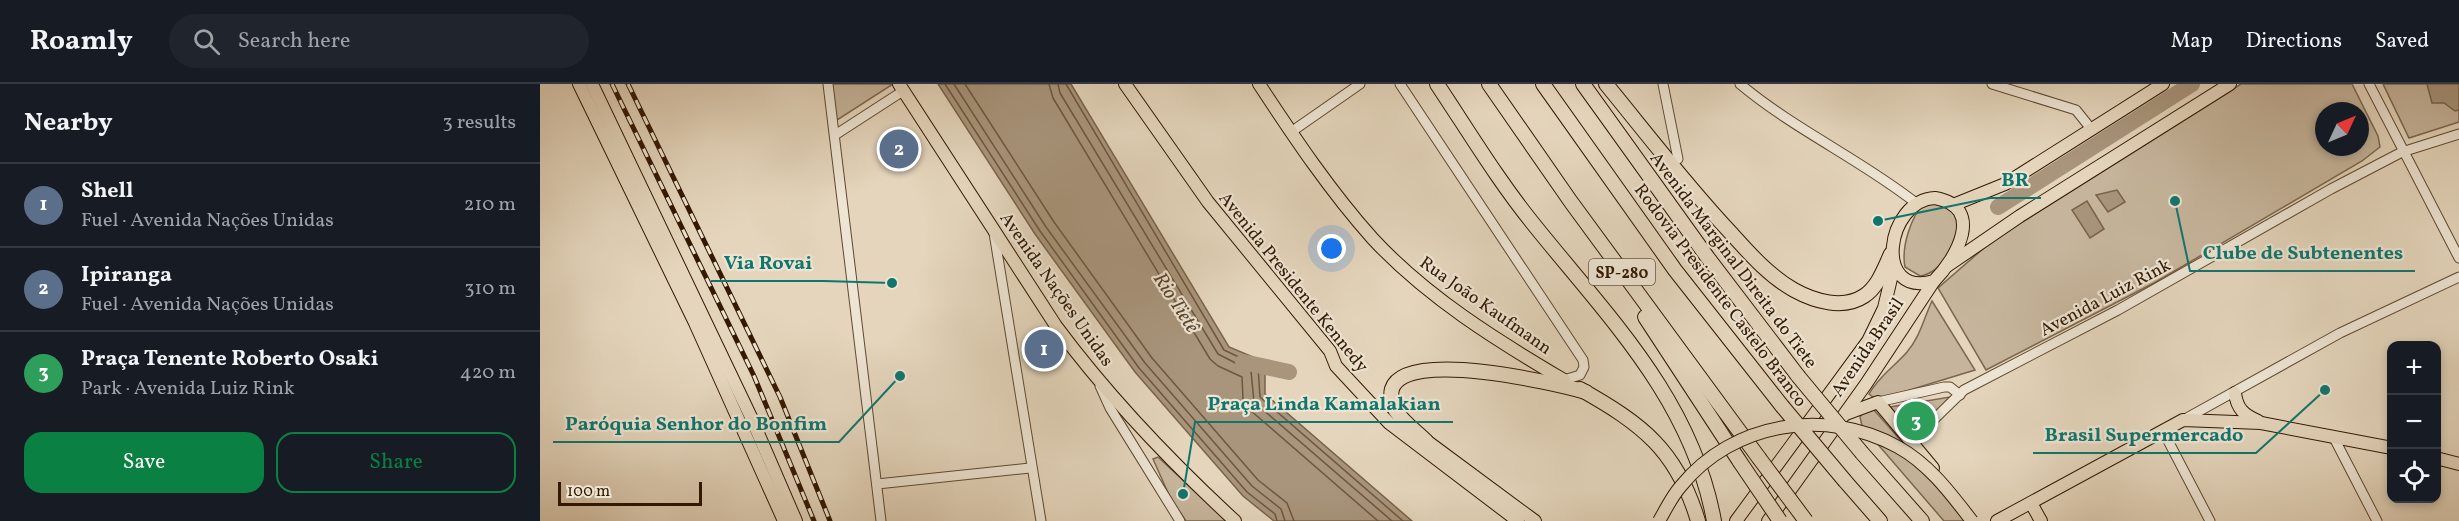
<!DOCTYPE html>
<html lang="en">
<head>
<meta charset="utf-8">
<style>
	:root { --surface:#171b24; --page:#20242c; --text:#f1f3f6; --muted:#9ea1a6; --line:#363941; --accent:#0b8043 }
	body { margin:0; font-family:Vollkorn,serif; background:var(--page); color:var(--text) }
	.controls { position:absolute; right:18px; bottom:18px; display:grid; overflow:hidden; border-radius:12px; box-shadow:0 3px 9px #0003 }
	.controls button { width:54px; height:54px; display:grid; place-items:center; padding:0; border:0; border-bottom:2px solid var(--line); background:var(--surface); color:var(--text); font:30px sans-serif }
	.compass { position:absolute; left:1775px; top:18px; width:54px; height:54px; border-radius:50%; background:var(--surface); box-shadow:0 3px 9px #0003; rotate:46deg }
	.scale { position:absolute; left:18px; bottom:15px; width:144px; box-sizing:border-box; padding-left:6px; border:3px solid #331900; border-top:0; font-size:16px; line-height:21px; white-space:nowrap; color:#331900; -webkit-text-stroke:4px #ede4d3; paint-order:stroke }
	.you { position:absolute; left:792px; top:165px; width:21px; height:21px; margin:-15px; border:4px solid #fff; border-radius:50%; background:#1a73e8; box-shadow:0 0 0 9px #1a73e833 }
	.badge { display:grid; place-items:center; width:39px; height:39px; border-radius:50%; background:var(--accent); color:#fff; font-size:20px; font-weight:700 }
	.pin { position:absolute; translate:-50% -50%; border:3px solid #fff; box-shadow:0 2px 6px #0006 }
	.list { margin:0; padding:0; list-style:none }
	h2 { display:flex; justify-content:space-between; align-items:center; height:78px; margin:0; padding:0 24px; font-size:26px }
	h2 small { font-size:20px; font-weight:400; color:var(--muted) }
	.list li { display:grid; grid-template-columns:39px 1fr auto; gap:18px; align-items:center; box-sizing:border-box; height:84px; padding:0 24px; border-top:2px solid var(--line) }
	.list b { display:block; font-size:22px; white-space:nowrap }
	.list p { margin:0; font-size:20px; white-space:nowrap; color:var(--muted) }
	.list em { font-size:20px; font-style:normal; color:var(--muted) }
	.actions { display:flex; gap:12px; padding:18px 24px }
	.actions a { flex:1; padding:14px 0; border:2px solid var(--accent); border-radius:18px; text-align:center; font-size:21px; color:var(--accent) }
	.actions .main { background:var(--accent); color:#fff }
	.icon { flex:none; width:33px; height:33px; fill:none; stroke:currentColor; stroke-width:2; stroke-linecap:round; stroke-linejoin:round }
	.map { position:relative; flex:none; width:1919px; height:437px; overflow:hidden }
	header { display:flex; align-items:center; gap:36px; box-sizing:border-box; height:84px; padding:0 30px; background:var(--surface); border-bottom:2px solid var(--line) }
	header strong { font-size:28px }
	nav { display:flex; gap:33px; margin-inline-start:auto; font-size:21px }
	.search { width:420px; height:54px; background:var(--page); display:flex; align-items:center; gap:15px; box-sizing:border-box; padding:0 21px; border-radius:33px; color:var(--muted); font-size:22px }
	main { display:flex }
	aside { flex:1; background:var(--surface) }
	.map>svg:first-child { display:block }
	.green { fill:#c6b59c; stroke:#7c674e; stroke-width:1.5; fill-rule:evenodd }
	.water { fill:#a8957c; stroke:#79634a; stroke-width:1.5 }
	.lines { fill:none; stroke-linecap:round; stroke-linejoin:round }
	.shore { stroke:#6e573e; stroke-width:1.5 }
	.river { stroke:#a8957c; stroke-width:16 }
	.minor-casing { stroke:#5f482f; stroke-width:11 }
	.major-casing { stroke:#331900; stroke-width:14 }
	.highway-casing { stroke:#331900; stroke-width:16 }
	.minor { stroke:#ede4d3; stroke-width:9 }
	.major { stroke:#e4d5bc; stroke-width:12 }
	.highway { stroke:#e4d5bc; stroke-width:14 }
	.rail-casing { stroke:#331900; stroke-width:5 }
	.rail { stroke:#ede4d3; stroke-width:3; stroke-dasharray:9; stroke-linecap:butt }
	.major-bridge-casing { stroke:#331900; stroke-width:14; stroke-linecap:butt }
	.highway-bridge-casing { stroke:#331900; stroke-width:16; stroke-linecap:butt }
	.major-bridge { stroke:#e4d5bc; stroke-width:12 }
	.highway-bridge { stroke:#e4d5bc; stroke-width:14 }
	.labels { text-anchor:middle; stroke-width:4.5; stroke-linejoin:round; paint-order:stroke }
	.shield { fill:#ede4d3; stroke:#6b563f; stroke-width:1.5 }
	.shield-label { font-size:16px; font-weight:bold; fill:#331900 }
	.street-label { font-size:18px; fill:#331900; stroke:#ede4d3 }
	.water-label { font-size:20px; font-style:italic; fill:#5c442b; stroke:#ede4d3 }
	.leader { fill:none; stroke:#0f766e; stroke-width:2 }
	.callout-dot { fill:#0f766e; stroke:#ede4d3; stroke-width:2 }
	.callout-label { font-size:20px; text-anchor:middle; font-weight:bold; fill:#0f766e; stroke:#ede4d3; stroke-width:4.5; stroke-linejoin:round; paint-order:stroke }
</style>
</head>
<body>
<header>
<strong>Roamly</strong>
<div class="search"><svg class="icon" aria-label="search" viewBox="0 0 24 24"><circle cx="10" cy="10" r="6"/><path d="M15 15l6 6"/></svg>Search here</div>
<nav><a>Map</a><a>Directions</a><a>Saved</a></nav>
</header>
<main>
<aside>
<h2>Nearby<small>3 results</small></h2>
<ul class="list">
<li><span class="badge" style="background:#5c6f8a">1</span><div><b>Shell</b><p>Fuel · Avenida Nações Unidas</p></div><em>210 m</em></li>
<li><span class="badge" style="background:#5c6f8a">2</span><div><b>Ipiranga</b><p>Fuel · Avenida Nações Unidas</p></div><em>310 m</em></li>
<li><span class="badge" style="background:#2e9e5b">3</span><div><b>Praça Tenente Roberto Osaki</b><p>Park · Avenida Luiz Rink</p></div><em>420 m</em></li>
</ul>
<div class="actions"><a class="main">Save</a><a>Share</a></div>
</aside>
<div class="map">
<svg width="1919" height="437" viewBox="0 0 1919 437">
	<rect width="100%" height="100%" fill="#e4d5bc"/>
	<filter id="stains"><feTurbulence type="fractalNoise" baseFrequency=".00333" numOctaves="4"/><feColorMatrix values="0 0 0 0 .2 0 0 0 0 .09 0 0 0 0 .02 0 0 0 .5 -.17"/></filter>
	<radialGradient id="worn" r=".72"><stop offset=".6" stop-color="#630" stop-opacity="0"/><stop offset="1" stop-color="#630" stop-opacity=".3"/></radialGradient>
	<g class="green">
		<polygon points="288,0 353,0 294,38"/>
		<path d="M1701,0H1812L1838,52L1840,63L1822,77L1614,199L1446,286L1398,204L1452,157ZM1784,27H1820V63H1784Z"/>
		<polygon points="1843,0 1919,0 1919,38 1869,54"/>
		<path d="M1384,119L1407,120L1420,136C1417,157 1403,189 1380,192L1365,183C1361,163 1371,133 1384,119Z"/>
		<path d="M1392,217L1435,286L1337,316L1329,310C1339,292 1354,283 1367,268C1380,253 1384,234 1392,217Z"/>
		<polygon points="1410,313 1376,350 1350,323"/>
		<polygon points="1334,326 1432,437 1404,437 1322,342 1320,333 1323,328"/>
		<polygon points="618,373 687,437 646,437 633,420 613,375"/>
	</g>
	<g class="water">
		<polygon points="398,0 531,0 689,263 725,278 725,310 872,437 734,437 703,412 595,288 495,150"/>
		<polygon points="1887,0 1919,0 1919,26 1915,27 1904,19 1892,19"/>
		<polygon points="1577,106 1585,118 1568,128 1556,111"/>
		<polygon points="1547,117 1564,145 1550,154 1532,126"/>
	</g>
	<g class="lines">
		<g class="shore">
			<polyline points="405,0 500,147 599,284 707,408 735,430 737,437"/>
			<polyline points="414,0 506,143 605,279 712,402 741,425 745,437"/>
			<polyline points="425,0 514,138 612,274 718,396 747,419 754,437"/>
			<polyline points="509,0 513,14 670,275 678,282 702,293 703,315 710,326 838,437"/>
			<polyline points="518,0 520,9 678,270 711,287 714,318 852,437"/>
			<polyline points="526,0 684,266 718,282 720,313 863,437"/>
		</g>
		<g class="river">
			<polyline points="1458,123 1652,0"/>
			<polyline points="703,278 749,288"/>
		</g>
		<defs>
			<g id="minor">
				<polyline points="288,0 341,437"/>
				<polyline points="860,0 1043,276 1044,283 1040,291 1024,296"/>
				<polyline points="1123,0 1138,75"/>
				<path d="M1200,0C1255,46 1320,75 1376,119"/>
				<polyline points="1452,0 1536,26 1552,46"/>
				<polyline points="1829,0 1919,174"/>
				<polyline points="751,48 820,0"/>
				<polyline points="295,51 363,7"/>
				<polyline points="454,149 501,437"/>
				<polyline points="560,302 570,324 640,437"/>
				<polyline points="1338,318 1404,303 1410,303 1420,311"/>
				<polyline points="1645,335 1800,249 1919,193"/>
				<polyline points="1623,347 1670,437"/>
				<polyline points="1793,352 1837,437"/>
				<polyline points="1374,362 1382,347 1424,306 1578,226 1791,105 1862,68 1919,50"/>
				<polyline points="337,400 490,384"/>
			</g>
			<g id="major">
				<polyline points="39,0 155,239 244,437"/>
				<polyline points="52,0 211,333 256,437"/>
				<path d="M359,0L516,242C568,312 630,377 695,437"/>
				<polyline points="585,0 668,118 790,267 796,282 849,339 978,437"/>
				<path d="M719,0C754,53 790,107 833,155C887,213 956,256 1024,296"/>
				<path d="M1395,114C1446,123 1416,175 1394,197C1332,215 1346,116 1395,114Z"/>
				<polyline points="1413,121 1465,100 1623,0"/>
				<polyline points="1407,182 1480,132 1690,0"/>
				<path d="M1695,309C1697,325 1704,331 1718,337"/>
				<polyline points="1306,330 1338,318 1393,384"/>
				<polyline points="880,352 995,437"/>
				<polyline points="1896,374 1919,380"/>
				<polyline points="1491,419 1501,437"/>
				<polyline points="1196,437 1328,257 1344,224 1354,182"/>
				<polyline points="1228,437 1326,300 1394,197"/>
				<polyline points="1457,437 1643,336 1721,339 1852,364"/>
			</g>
			<g id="highway">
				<path d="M897,0C929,48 959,98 995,142C1069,234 1152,316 1174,437"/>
				<polyline points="949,0 1031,118 1219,374"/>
				<polyline points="1003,0 1135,186 1242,322"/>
				<polyline points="1043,0 1168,174 1258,292"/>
				<path d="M1066,0C1107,50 1146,101 1190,148C1209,169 1229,192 1254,206C1274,217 1303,226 1324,212C1338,203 1344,185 1351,170"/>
				<polyline points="1105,233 1200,378"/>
				<path d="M1040,305C1102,340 1137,366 1158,437"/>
				<path d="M886,357C877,348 863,338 856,327C853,321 850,312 852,305C865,264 1014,299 1046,308"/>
				<polyline points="1322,369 1382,437"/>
				<polyline points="1305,397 1340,437"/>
			</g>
		</defs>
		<use href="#minor" class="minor-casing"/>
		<use href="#major" class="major-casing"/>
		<use href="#highway" class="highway-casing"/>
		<use href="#minor" class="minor"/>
		<use href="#major" class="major"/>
		<use href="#highway" class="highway"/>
		<defs>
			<g id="rail">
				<polyline points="72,0 214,292 274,437"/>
				<polyline points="88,0 240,313 290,437"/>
			</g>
		</defs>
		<use href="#rail" class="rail-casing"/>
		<use href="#rail" class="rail"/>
		<defs>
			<path id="major-bridge" d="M1119,437C1126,425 1132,412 1141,402C1193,338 1286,323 1358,363C1389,380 1411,410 1432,437"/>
			<g id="highway-bridge">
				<polyline points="1258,292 1322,369"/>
				<polyline points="1242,322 1305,397"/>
				<polyline points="1219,374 1266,437"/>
				<polyline points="1200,378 1240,437"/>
			</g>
		</defs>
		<use href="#major-bridge" class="major-bridge-casing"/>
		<use href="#highway-bridge" class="highway-bridge-casing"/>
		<use href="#major-bridge" class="major-bridge"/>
		<use href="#highway-bridge" class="highway-bridge"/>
	</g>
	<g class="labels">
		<rect class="shield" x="1049" y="175" width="66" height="26" rx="4.5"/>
		<g class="shield-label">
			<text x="1082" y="194">SP-280</text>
		</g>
		<g class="street-label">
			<text transform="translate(1194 176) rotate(53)" y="6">Avenida Marginal Direita do Tiete</text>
			<text transform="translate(754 198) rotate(51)" y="6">Avenida Presidente Kennedy</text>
			<text transform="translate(517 205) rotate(55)" y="6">Avenida Nações Unidas</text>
			<text transform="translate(1181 211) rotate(53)" y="6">Rodovia Presidente Castelo Branco</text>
			<text transform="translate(1565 213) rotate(-28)" y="6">Avenida Luiz Rink</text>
			<text transform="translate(946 221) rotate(35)" y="6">Rua João Kaufmann</text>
			<text transform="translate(1327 263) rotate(-56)" y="6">Avenida Brasil</text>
		</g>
		<g class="water-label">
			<text transform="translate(637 218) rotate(57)" y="7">Rio Tietê</text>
		</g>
	</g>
	<path class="leader" d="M1338 137L1450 114H1501M1635 117L1650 187H1875M352 199L284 197H171M643 410L655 338H913M360 292L299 358H13M1785 306L1716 369H1493"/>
	<g class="callout-dot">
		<circle cx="1338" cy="137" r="6"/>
		<circle cx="1635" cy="117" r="6"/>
		<circle cx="352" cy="199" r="6"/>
		<circle cx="643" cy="410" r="6"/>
		<circle cx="360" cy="292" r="6"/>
		<circle cx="1785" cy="306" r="6"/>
	</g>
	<g class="callout-label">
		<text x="1475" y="102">BR</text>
		<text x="1763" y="175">Clube de Subtenentes</text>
		<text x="228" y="185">Via Rovai</text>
		<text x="784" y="326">Praça Linda Kamalakian</text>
		<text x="156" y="346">Paróquia Senhor do Bonfim</text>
		<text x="1604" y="357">Brasil Supermercado</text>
	</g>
	<rect width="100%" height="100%" filter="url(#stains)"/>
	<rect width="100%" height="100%" fill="url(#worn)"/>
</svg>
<div class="controls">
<button>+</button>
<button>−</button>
<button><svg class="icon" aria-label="locate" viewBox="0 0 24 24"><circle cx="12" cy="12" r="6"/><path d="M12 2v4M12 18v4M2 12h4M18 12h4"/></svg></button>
</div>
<svg class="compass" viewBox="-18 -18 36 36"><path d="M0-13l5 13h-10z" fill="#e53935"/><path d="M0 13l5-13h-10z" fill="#9ea1a6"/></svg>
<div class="scale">100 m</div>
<div class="you"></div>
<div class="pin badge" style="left:504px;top:265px;background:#5c6f8a">1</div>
<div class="pin badge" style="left:359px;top:65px;background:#5c6f8a">2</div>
<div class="pin badge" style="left:1376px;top:337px;background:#2e9e5b">3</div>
</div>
</main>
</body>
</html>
